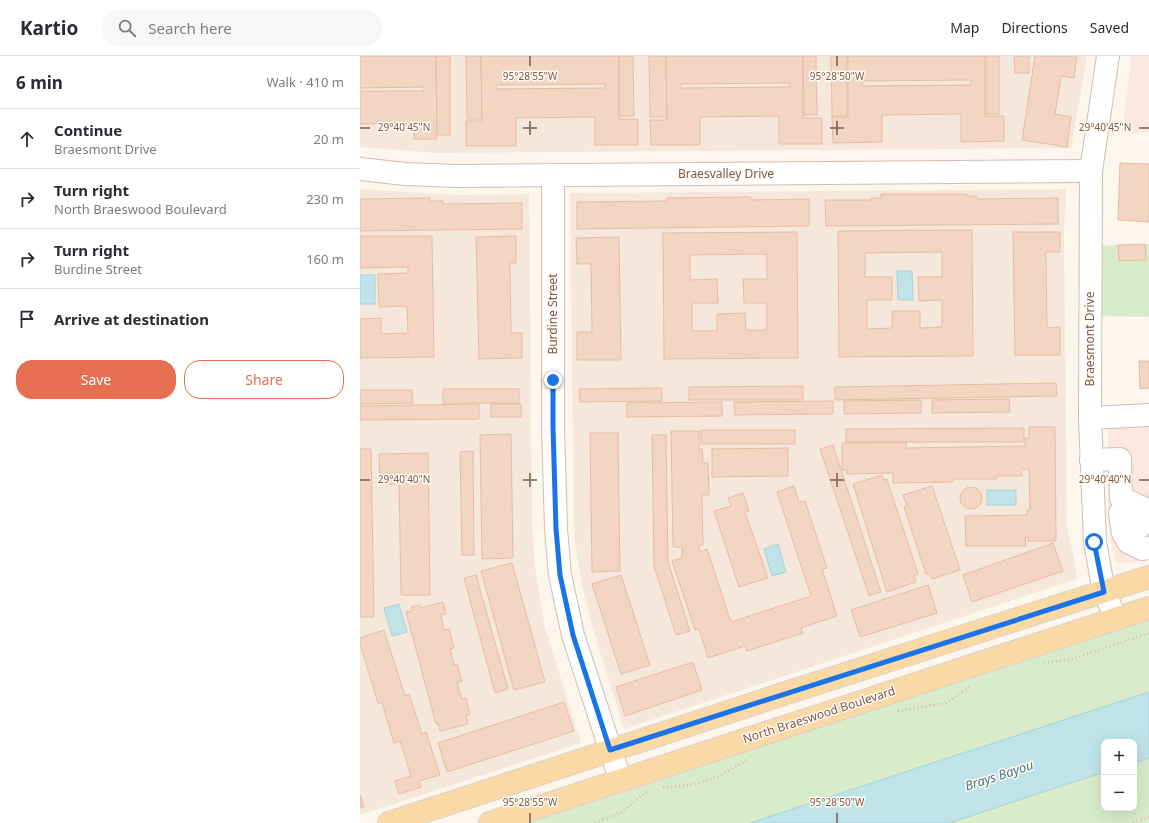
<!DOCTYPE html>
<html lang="en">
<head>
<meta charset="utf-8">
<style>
	:root { --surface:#fff; --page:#f7f7f7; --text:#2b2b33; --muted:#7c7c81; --line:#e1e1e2; --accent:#e76f51 }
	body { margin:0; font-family:"Noto Sans",sans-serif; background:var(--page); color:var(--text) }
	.controls { position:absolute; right:12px; bottom:12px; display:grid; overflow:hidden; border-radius:8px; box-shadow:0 4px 16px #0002 }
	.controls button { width:36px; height:36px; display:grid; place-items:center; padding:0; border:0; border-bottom:1px solid var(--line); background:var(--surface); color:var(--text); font:20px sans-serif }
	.stop { position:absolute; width:12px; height:12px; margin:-9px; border:3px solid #1a73e8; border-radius:50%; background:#fff }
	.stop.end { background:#1a73e8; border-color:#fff; box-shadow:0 1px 4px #0008 }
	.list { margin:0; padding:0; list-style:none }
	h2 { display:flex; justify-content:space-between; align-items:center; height:52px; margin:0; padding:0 16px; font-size:17px }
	h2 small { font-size:13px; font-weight:400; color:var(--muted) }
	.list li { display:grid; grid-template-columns:26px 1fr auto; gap:12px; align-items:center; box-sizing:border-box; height:60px; padding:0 16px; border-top:1px solid var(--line) }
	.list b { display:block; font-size:15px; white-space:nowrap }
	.list p { margin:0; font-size:13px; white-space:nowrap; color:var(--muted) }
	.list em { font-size:13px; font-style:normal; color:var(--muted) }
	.actions { display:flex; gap:8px; padding:12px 16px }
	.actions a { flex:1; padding:9px 0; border:1px solid var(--accent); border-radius:16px; text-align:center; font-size:14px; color:var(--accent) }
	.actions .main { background:var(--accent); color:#fff }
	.icon { flex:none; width:22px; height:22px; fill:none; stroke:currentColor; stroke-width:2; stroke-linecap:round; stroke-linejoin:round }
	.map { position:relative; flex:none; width:789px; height:767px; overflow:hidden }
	header { display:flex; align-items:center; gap:24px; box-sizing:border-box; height:56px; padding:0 20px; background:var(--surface); border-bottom:1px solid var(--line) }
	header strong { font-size:19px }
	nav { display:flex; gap:22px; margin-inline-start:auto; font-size:14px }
	.search { width:280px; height:36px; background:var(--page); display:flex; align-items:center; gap:10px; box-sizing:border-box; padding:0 14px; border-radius:16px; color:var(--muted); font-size:15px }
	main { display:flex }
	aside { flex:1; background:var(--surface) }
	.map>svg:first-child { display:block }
	.residential { fill:#f5e8da }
	.commercial { fill:#fde8e0 }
	.green { fill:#d8ecc9; fill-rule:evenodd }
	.water { fill:#bfe3e8; stroke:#a5d3da }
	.building { fill:#f3d5c3; stroke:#e6bba3; fill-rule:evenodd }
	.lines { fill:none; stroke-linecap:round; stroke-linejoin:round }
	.minor-casing { stroke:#d1beb0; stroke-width:24 }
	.major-casing { stroke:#dad1cd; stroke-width:24 }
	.path { stroke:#d9b8a5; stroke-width:2.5; stroke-dasharray:1 3; stroke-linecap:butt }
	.minor { stroke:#fff; stroke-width:22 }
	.major { stroke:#fbd9a5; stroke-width:22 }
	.route { stroke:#1a73e8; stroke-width:5 }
	.ticks { fill:none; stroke:#7a5c4d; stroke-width:1.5 }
	.labels { text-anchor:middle; stroke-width:3; stroke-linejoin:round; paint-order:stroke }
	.street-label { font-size:12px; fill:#7a5c4d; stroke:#fffaf3 }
	.water-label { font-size:13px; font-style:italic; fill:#437c86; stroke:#fffaf3 }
	.ticks-label { font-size:10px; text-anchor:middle; fill:#7a5c4d; stroke:#fffaf3; stroke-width:3; stroke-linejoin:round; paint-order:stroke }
</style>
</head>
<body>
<header>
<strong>Kartio</strong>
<div class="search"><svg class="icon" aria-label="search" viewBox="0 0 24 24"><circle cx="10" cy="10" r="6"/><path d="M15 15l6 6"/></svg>Search here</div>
<nav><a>Map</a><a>Directions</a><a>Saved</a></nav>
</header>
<main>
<aside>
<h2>6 min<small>Walk · 410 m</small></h2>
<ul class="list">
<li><svg class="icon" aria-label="ahead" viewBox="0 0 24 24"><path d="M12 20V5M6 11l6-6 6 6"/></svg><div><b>Continue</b><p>Braesmont Drive</p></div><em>20 m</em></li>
<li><svg class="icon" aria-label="right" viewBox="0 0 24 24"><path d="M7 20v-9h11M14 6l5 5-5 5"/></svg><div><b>Turn right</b><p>North Braeswood Boulevard</p></div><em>230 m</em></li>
<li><svg class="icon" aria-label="right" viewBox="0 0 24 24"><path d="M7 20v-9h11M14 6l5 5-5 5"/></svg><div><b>Turn right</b><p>Burdine Street</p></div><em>160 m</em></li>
<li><svg class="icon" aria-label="arrive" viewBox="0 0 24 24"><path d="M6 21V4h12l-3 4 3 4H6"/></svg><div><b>Arrive at destination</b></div></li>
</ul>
<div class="actions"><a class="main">Save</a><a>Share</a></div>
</aside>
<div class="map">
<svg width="789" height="767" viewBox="0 0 789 767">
	<rect width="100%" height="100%" fill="#fdf6ec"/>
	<g class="residential">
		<polygon points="0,0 727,0 711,92 76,97 0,91"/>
		<polygon points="0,133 43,136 101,139 169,138 172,469 175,511 184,568 221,687 0,759"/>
		<polygon points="706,133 704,180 707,470 716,513 716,523 264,673 233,573 221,525 214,479 210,137"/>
	</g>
	<g class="commercial">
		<polygon points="772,0 789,0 789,77 762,77"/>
		<polygon points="789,369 789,502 769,508 755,505 748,467 748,371"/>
	</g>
	<g class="green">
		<polygon points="785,188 789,188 789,261 740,260 740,190 758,189 759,205 786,204"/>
		<path d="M789,561V767H162ZM744,686H774V752H744Z"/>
	</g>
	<g class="water">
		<polygon points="537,215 552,215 553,244 538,244"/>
		<rect x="0" y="219" width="15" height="29"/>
		<rect x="627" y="434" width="29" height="15"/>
		<polygon points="418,488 426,516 412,520 404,493"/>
		<polygon points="39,548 47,576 32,580 24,552"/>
		<polygon points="789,636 789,702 774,707 774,686 744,686 744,716 589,767 390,767"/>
	</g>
	<g class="building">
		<polygon points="0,0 76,0 77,83 54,83 54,67 0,68 0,35 64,35 64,31 0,32"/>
		<polygon points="76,0 90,0 90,79 77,79"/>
		<polygon points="106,0 121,0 122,63 107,63"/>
		<path d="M121,0H259V63H278V89H235V61L156,62V90H106V65H122ZM245,28V32L136,33V29Z"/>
		<polygon points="259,0 273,0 274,60 259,60"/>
		<polygon points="289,0 306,0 307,61 290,61"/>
		<path d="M306,0H443V62H462V88H419V60L340,61V89H291L290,64H307ZM430,27V31L321,32V28Z"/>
		<polygon points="443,0 456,0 457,59 444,59"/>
		<polygon points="471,0 487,0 487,60 472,60"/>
		<path d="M488,0H625V60H644V85L601,86V58L522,59V86L473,87L472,61H488ZM611,24V29L502,30V25Z"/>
		<rect x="626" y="0" width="13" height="58"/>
		<polygon points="654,0 669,0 669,17 655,17"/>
		<polygon points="675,0 717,0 714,22 701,20 695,58 711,61 707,91 662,84"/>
		<polygon points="760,107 789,108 789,166 758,164"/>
		<polygon points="521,138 607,138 607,140 617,140 617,143 698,142 698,168 466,170 465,144 511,144 511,142 521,142"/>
		<polygon points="391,141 391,144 449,143 449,170 217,173 217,146 307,145 307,142"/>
		<polygon points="70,142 70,145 83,145 83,148 162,147 162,173 0,175 0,143"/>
		<path d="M612,174L613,300L479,301L478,175ZM582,196V221H558L559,245L582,244V271L560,272V255H532V272L507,273V244H532V221H505V197Z"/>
		<path d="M437,176L438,302L304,303L303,177ZM407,198V223H383L384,247H407V274H386L385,257L357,258V275H332V247H358L357,223L330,224V199Z"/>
		<polygon points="653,176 700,176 700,196 686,196 687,272 700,271 700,299 655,299"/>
		<polygon points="0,180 72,180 74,301 0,302 0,263 21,262 21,278 48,277 47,250 19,251 18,218 48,217 48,211 0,212"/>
		<polygon points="156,180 156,207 150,207 151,277 162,277 162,302 119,303 116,181"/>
		<polygon points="259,181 261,304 217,304 217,276 232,276 231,208 217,208 216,182"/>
		<polygon points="785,188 786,204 759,205 758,189"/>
		<polygon points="779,305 789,305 789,332 780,333"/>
		<polygon points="696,327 697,340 475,344 475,331"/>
		<polygon points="443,330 443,344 329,344 329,331"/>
		<polygon points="302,332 302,345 220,346 219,333"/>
		<rect x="83" y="333" width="76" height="14"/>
		<polygon points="0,334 52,334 53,347 0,348"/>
		<polygon points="649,343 650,356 572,357 572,344"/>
		<polygon points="561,344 561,357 484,358 484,345"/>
		<polygon points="473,345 473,358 375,359 374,346"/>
		<polygon points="362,346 362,360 267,361 267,347"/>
		<polygon points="119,348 119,363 0,364 0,350"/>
		<rect x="131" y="348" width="30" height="13"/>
		<polygon points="669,371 695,371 696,485 668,485 668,481 665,481 666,490 606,490 605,460 667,459 667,454 670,454 669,413 662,413 662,420 637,420 637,423 593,423 593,426 533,427 533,417 487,418 487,414 482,414 482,387 546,386 546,392 665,390 665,382 669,382"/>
		<polygon points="664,372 664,386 486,386 486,373"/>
		<rect x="341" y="374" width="94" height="14"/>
		<polygon points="311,375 339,375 339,393 342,393 343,407 348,407 349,439 342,439 343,489 339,489 339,496 347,493 371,566 451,540 417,436 434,430 439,446 445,445 467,512 462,513 477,560 441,572 443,577 387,595 385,590 348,602 339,573 335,574 312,505 322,502 322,491 313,491"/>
		<polygon points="230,377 258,377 260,515 232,516"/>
		<polygon points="151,378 153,502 122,503 120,379"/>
		<polygon points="292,379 306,379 308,506 330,575 316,579 294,510"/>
		<polygon points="473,389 521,536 509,540 460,393"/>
		<polygon points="428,392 428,420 352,421 352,393"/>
		<polygon points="0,393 11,393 14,561 0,561"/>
		<polygon points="113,395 114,499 102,499 100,396"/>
		<polygon points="68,397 70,539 41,539 39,428 20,428 19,398"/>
		<polygon points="522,419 524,424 527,423 558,518 554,519 556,526 527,536 493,428"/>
		<polygon points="572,430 600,514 572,523 569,517 566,518 544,451 547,450 543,439"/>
		<circle cx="611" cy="442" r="11"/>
		<polygon points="383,437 389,455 385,456 408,522 379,531 354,455 371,450 368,442"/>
		<polygon points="693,487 703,515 612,546 603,519"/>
		<polygon points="152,507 185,626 154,634 121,515"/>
		<polygon points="116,519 148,633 135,637 104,522"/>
		<polygon points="261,519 290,609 261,618 232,528"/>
		<polygon points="568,529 577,557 500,581 491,554"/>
		<polygon points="83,546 86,558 81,559 84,574 89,573 94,592 90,593 94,609 97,608 102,625 97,627 102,643 106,642 110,658 106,659 108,668 80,675 78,667 76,668 46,556 52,555 51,551 60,549 61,552"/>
		<polygon points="24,574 45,640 49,638 62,678 66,676 80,719 59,725 61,731 39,738 35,725 51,720 40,685 34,687 22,647 18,647 0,588 0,582"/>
		<polygon points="333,606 342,634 265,660 256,631"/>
		<polygon points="204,646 214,675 87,716 78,687"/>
		<polygon points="0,738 4,751 0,752"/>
	</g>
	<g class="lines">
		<defs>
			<g id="minor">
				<polyline points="748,0 731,115 730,362 735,486 744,536 756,562"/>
				<polyline points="0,113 45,118 97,120 731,115"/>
				<polyline points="193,120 193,371 196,473 200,519 213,579 260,723"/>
				<polyline points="730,362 789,359"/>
				<polyline points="731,404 760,403 761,442 788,454"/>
				<polyline points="771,446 780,471"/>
				<polyline points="760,457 763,477 768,486 782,493 789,492"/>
			</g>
			<g id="major">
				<polyline points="29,767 417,640 789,521"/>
				<polyline points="130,767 789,552"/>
			</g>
		</defs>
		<use href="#minor" class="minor-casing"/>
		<use href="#major" class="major-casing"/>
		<g class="path">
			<polyline points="684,607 712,603 789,577"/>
			<polyline points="538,655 586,647 610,631"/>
			<path d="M303,731C339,731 358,722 388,703"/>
			<polyline points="235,767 262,756 280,741 287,736"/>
			<polyline points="773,767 789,761"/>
		</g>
		<use href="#minor" class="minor"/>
		<use href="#major" class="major"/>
	</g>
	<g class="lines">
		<polyline class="route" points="193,324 193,371 196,473 200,519 213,579 250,694 744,536 734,486"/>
	</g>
	<path class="ticks" d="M170,0V10M477,0V10M170,65V79M477,65V79M0,72H10M163,72H177M470,72H484M779,72H789M170,417V431M477,417V431M0,424H10M163,424H177M470,424H484M779,424H789M170,757V767M477,757V767"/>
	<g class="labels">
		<g class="street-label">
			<text x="366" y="122">Braesvalley Drive</text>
			<text transform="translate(193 258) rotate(-90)" y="4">Burdine Street</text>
			<text transform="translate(730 283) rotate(-90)" y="4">Braesmont Drive</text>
			<text transform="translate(459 659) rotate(-18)" y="4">North Braeswood Boulevard</text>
		</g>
		<g class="water-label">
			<text transform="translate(639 719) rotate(-18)" y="5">Brays Bayou</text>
		</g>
	</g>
	<g class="ticks-label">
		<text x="170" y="24">95°28'55"W</text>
		<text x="477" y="24">95°28'50"W</text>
		<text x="44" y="75">29°40'45"N</text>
		<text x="745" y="75">29°40'45"N</text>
		<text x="44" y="427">29°40'40"N</text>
		<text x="745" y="427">29°40'40"N</text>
		<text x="170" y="750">95°28'55"W</text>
		<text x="477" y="750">95°28'50"W</text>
	</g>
</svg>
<div class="controls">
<button>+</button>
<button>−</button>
</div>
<div class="stop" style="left:734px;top:486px"></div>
<div class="stop end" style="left:193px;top:324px"></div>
</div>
</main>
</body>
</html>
